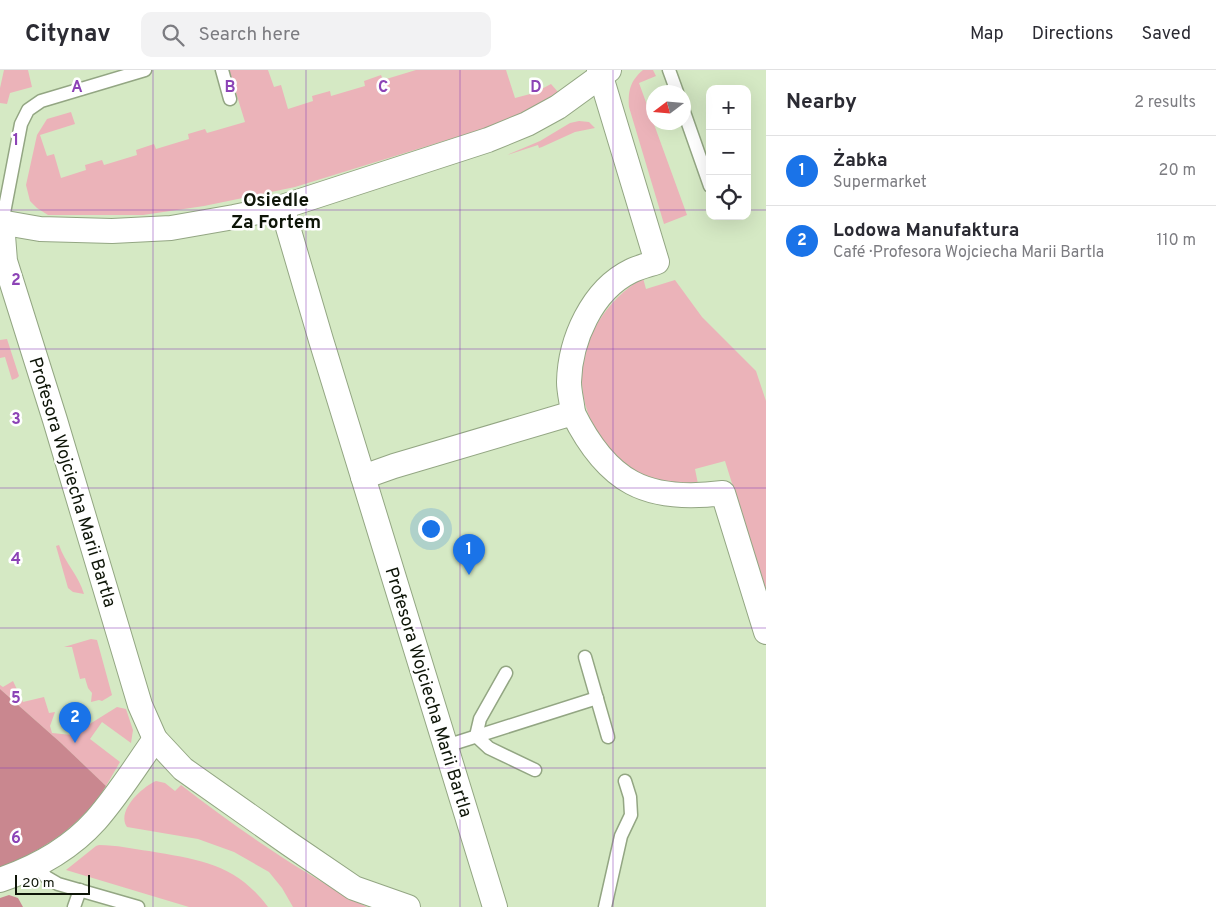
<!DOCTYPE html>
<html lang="en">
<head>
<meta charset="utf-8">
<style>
	:root { --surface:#fff; --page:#f2f2f3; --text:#2b2b33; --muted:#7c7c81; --line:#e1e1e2; --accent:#1a73e8 }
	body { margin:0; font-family:Overpass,sans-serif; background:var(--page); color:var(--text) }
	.controls { position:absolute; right:15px; top:15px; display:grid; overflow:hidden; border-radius:10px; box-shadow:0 5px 20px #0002 }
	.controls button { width:45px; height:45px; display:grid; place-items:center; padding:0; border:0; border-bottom:1px solid var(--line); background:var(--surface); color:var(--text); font:25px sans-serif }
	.compass { position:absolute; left:646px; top:15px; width:45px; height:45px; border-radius:50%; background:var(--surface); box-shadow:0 5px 20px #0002; rotate:254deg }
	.scale { position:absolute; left:15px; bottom:12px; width:75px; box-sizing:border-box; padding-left:5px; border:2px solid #0e1508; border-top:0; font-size:14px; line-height:18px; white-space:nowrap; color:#0e1508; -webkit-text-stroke:4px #fff; paint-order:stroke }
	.you { position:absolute; left:430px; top:458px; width:18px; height:18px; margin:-12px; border:4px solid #fff; border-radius:50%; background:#1a73e8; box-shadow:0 0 0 8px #1a73e833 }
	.badge { display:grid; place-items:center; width:32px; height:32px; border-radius:50%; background:var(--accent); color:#fff; font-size:16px; font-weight:700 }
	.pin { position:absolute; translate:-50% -41px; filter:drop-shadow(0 1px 2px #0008) }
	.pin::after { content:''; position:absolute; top:26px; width:18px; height:15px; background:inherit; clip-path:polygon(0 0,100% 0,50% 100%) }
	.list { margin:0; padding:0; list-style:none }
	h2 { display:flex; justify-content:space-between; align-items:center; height:65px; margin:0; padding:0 20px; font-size:21px }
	h2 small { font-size:16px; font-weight:400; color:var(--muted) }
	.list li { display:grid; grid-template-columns:32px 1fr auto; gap:15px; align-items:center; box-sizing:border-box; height:70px; padding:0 20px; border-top:1px solid var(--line) }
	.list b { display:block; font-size:19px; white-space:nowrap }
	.list p { margin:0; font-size:16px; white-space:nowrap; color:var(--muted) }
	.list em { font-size:16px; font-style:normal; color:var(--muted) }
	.icon { flex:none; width:28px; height:28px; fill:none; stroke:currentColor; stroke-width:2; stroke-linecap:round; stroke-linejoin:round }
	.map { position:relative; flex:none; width:766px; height:837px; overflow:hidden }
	header { display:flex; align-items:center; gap:30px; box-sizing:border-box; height:70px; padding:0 25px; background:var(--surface); border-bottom:1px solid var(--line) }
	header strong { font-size:24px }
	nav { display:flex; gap:28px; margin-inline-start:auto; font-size:18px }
	.search { width:350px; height:45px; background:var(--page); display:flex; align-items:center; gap:12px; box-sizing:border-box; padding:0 18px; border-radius:10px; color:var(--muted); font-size:19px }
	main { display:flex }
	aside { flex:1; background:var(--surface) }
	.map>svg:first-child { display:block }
	.green { fill:#ebb3b9 }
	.forest { fill:#c9878f }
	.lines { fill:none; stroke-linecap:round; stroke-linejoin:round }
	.lane-casing { stroke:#93a683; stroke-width:15 }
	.street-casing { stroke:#93a683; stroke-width:26 }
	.lane { stroke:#fff; stroke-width:12 }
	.street { stroke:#fff; stroke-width:24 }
	.grid { fill:none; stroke:#8c43b6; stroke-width:1; stroke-opacity:0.55 }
	.labels { text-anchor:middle; stroke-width:5; stroke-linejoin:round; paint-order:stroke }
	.street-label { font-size:18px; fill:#0e1508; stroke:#fff }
	.neighbourhood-label { font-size:19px; font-weight:bold; fill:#0e1508; stroke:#fff }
	.grid-label { font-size:16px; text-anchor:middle; font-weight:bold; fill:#8c43b6; stroke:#fff; stroke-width:5; stroke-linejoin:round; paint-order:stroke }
</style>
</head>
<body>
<header>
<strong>Citynav</strong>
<div class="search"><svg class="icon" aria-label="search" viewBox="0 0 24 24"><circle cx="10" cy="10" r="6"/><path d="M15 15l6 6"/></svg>Search here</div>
<nav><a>Map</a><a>Directions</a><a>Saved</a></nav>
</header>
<main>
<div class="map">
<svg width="766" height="837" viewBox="0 0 766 837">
	<rect width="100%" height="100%" fill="#d5e9c4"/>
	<g class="green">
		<polygon points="4,0 28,0 32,17 10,23 7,34 0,33 0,18"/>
		<polygon points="229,0 268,0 274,17 281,15 288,39 313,31 312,26 330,21 331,26 365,16 364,11 381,5 383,10 416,0 506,0 515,28 534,23 551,14 558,22 512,50 295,117 204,136 143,145 48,145 37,138 30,131 26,115 37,65 47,49 71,42 75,54 40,65 47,86 54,84 61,108 86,100 85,95 102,90 104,95 137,85 136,80 154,74 156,79 189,69 188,64 205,59 207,63 245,52"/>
		<path d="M643,0H653L656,6L639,13L687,145L664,154L629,37C628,21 630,11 643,0Z"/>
		<polygon points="579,51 589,52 595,58 575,62 542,77 539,78 538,75 507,85 540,71 570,53"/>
		<path d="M643,208L646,219L675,210L702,247L756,301L766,331V522L725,391L695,399L698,414C678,414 657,412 638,403C626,397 615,386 607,376C560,319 583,244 643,208Z"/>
		<polygon points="7,269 19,306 17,308 12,310 5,287 0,288 0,270"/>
		<path d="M59,475C65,493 79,506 84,524L73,522L68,518L56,476Z"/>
		<polygon points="91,569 97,570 112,625 102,631 99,630 91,632 92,623 88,618 85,608 80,609 72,577 64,577"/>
		<polygon points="13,611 23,632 44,627 49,643 55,642 50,656 52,663 72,665 117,637 126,639 133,660 131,673 102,652 90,669 120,692 106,716 61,673 0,619 0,615 3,617"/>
		<path d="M156,711L165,713L175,721L181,715C239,760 302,803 367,837H293L282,818L269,802L234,782L198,769L127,757C116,741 142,717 156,711Z"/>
		<path d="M99,775C116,775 133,779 149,781C200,790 235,793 268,837H189L66,800L96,776Z"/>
	</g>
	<g class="forest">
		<path d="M0,619L61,673L106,716C82,755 43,781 0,797Z"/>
		<polygon points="9,825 18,828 23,837 0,837 0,828"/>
	</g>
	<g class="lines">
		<defs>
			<g id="lane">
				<polyline points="222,0 230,29"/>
				<polyline points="669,0 677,22"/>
				<polyline points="684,42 710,116"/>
				<polyline points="2,153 21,54 28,40 41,31 145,0"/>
				<polyline points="585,587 608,667"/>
				<polyline points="506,603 480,649 476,666 489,678 535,700"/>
				<polyline points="446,676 597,628"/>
				<polyline points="36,794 46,807 58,814 138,837"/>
				<polyline points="74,837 80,820"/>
				<polyline points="605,837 621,766 631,745 630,727 625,711"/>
			</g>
			<g id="street">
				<polyline points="282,137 321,270 495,837"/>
				<polyline points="0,152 40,159 112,161 171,158 234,147 282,137 488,70 527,54 558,37 609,0"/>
				<polyline points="2,153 5,191 55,350 140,635 155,669 183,699 288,773 354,818 408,837"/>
				<path d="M573,343C572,332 569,322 569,312C570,270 592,220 631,201C639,197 648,195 657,192L599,0"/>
				<path d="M363,407L394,396L573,343C607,412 646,433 723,423L766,562"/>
				<path d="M0,810C35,798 71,778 96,750C118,725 136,696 155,669"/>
			</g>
		</defs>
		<use href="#lane" class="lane-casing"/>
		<use href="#street" class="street-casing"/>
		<use href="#lane" class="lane"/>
		<use href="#street" class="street"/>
	</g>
	<path class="grid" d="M153,0V837M306,0V837M460,0V837M613,0V837M0,140H710M747,140H766M0,279H766M0,418H766M0,558H766M0,698H766"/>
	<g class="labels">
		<g class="street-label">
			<text transform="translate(73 412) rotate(73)" y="6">Profesora Wojciecha Marii Bartla</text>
			<text transform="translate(429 622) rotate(73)" y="6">Profesora Wojciecha Marii Bartla</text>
		</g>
		<g class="neighbourhood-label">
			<text x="276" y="136">Osiedle<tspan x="276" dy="22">Za Fortem</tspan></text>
		</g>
	</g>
	<g class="grid-label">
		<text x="77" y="22">A</text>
		<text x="230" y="22">B</text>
		<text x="383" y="22">C</text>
		<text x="536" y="22">D</text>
		<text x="16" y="75">1</text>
		<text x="16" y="215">2</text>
		<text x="16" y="354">3</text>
		<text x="16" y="494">4</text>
		<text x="16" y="633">5</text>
		<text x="16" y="773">6</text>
	</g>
</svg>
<div class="controls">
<button>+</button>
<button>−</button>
<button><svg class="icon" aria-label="locate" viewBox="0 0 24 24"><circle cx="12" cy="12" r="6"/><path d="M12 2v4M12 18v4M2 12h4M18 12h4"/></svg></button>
</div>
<svg class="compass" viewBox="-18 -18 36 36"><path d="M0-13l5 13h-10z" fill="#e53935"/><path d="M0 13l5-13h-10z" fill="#7c7c81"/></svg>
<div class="scale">20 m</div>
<div class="you"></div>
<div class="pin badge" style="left:469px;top:505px">1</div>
<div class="pin badge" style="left:75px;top:673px">2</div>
</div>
<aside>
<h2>Nearby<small>2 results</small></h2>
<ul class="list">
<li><span class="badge">1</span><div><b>Żabka</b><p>Supermarket</p></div><em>20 m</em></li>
<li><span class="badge">2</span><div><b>Lodowa Manufaktura</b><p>Café · Profesora Wojciecha Marii Bartla</p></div><em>110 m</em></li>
</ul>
</aside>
</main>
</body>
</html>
